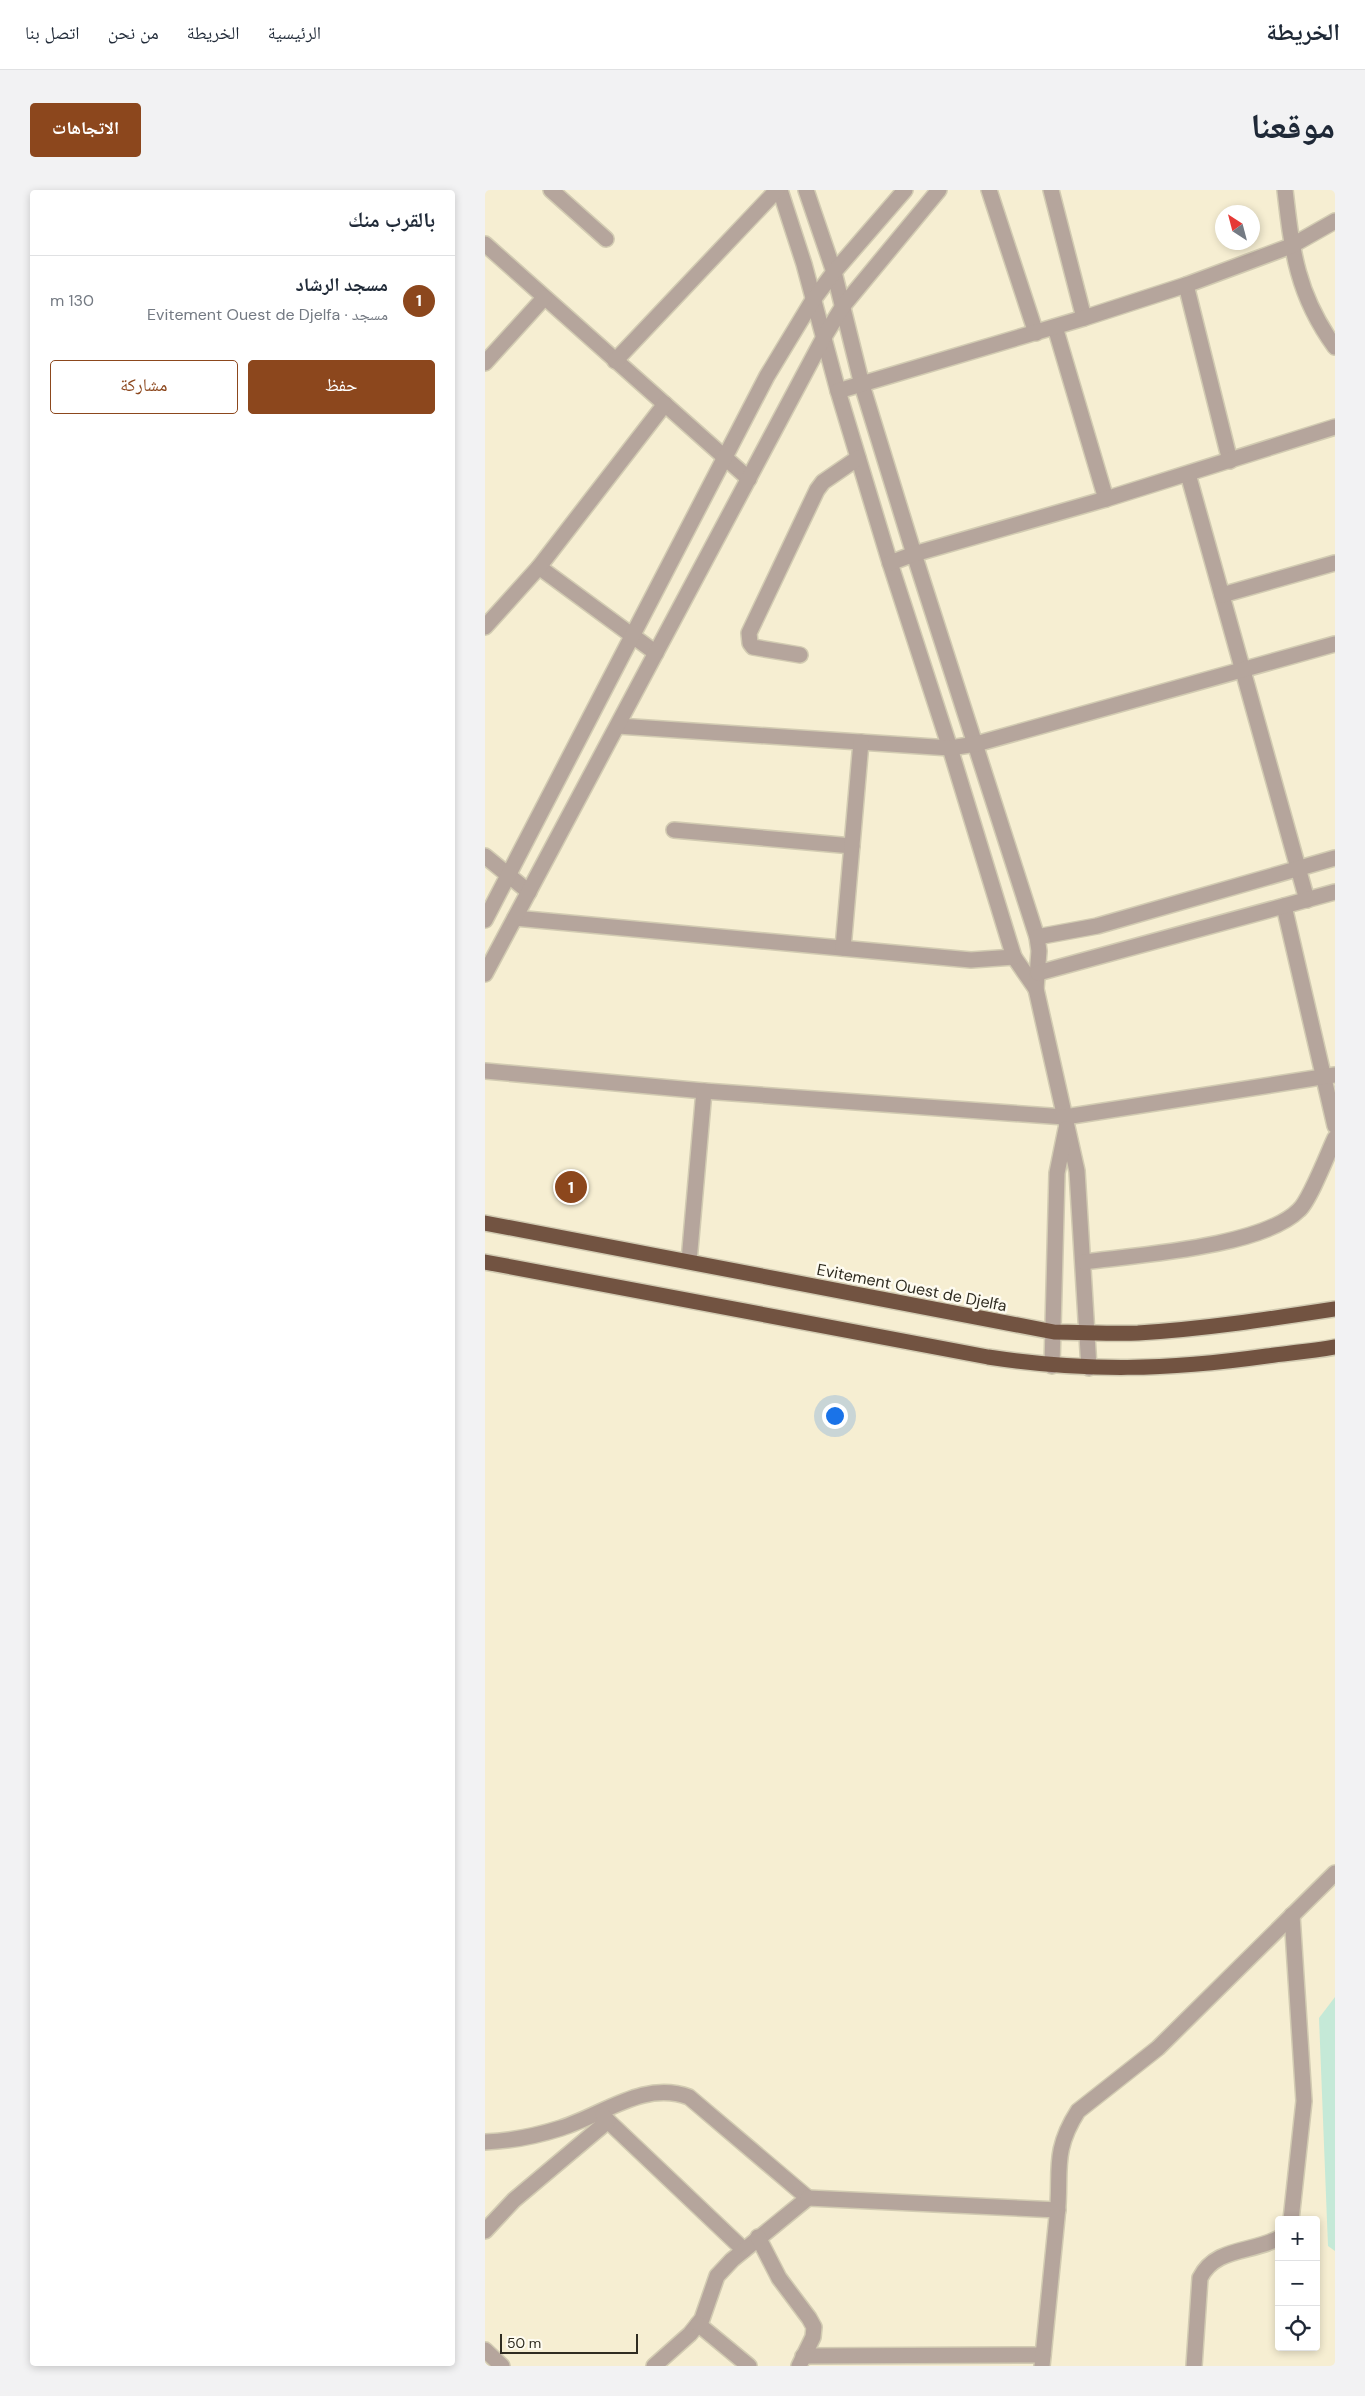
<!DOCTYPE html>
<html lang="ar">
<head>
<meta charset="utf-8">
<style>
	:root { --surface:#fff; --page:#f2f2f3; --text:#1f2937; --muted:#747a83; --line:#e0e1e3; --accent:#8c471d }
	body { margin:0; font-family:"DM Sans","Noto Naskh Arabic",sans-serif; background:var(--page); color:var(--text); direction:rtl }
	.controls { position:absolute; right:15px; bottom:15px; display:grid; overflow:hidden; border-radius:5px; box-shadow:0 2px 8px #0003 }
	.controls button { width:45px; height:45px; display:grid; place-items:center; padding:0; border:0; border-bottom:1px solid var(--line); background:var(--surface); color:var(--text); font:25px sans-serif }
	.compass { position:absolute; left:730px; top:15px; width:45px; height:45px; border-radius:50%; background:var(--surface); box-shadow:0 2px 8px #0003; rotate:324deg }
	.scale { position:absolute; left:15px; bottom:12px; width:138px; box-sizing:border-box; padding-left:5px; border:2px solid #2f2c21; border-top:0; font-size:14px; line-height:18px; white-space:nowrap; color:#2f2c21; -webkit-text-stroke:4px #fefbf0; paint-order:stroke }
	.you { position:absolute; left:349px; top:1225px; width:18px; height:18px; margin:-12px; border:4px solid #fff; border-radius:50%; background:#1a73e8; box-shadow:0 0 0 8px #1a73e833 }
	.badge { display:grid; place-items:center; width:32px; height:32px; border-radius:50%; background:var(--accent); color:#fff; font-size:16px; font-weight:700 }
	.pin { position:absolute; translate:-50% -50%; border:2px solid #fff; box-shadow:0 1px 5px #0006 }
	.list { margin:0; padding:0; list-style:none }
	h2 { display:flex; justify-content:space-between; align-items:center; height:65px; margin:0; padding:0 20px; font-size:21px }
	h2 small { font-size:16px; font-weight:400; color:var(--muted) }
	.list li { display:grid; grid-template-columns:32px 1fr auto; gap:15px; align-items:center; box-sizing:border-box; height:90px; padding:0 20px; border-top:1px solid var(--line) }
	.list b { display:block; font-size:19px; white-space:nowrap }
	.list p { margin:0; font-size:16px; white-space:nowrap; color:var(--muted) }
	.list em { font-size:16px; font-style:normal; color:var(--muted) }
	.actions { display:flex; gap:10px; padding:15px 20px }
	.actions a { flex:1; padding:11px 0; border:1px solid var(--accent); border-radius:5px; text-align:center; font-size:18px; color:var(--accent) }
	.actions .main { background:var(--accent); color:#fff }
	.icon { flex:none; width:28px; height:28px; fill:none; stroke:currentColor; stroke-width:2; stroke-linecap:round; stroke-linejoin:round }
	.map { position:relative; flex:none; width:850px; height:2176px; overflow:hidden; direction:ltr; border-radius:5px }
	header { display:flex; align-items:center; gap:30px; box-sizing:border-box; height:70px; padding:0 25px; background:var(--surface); border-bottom:1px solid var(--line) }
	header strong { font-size:24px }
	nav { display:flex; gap:28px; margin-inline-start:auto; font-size:18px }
	.intro { display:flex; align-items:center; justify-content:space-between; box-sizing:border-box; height:120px; padding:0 30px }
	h1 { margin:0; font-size:35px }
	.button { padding:12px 22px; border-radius:5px; background:var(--accent); color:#fff; font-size:18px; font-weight:700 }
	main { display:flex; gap:30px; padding:0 30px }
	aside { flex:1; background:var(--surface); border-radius:5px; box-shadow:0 2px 8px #0003 }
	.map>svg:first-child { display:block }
	.green { fill:#c5e9d7 }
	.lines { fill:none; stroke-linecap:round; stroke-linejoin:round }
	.minor-casing { stroke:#d2cbb2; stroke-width:18 }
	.highway-casing { stroke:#d2cbb2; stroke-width:18 }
	.minor { stroke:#b5a59c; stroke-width:15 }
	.highway { stroke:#725341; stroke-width:15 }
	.labels { text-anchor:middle; stroke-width:5; stroke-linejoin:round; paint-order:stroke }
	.street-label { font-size:16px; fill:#2f2c21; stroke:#fefbf0 }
</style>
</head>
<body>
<header>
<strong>الخريطة</strong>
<nav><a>الرئيسية</a><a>الخريطة</a><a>من نحن</a><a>اتصل بنا</a></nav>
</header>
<div class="intro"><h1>موقعنا</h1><a class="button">الاتجاهات</a></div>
<main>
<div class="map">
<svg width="850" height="2176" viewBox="0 0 850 2176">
	<rect width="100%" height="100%" fill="#f6eed2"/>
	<polygon class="green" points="850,1807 850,2061 843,2056 834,1828"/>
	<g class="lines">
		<defs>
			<g id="minor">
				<polyline points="66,0 121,49"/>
				<polyline points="295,0 319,74 353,201 405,373 465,558 524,751 529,767 551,799"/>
				<polyline points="321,0 349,82 377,195 429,364 552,747 554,761 551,799 592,981 604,1178"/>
				<polyline points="504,0 551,143"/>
				<polyline points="566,0 599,128"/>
				<path d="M800,0C807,61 812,105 850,157"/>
				<polyline points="0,54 264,289"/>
				<polyline points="701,95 745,271"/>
				<polyline points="570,137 621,309"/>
				<polyline points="130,171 292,0"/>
				<polyline points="0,173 59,108"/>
				<polyline points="353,201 599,128 701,95 806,56 850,31"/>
				<polyline points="703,284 822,710"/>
				<polyline points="405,373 429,364 621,309 850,237"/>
				<polyline points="54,377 171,463"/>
				<polyline points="737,405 850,373"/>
				<polyline points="0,437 54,377 180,214"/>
				<polyline points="315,465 268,457 265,453 264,443 332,300 338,292 373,268"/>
				<polyline points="133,536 465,558 491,554 850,454"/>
				<polyline points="189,640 367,656"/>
				<polyline points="0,666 44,702"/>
				<polyline points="799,716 850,936"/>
				<polyline points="30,728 486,770 529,767"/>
				<polyline points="0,730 282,186 328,110 349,82 420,0"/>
				<polyline points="552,747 612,736 850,668"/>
				<polyline points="358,758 376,552"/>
				<polyline points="553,783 850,702"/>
				<polyline points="0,784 339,147 358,116 454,0"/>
				<polyline points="0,881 219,901 580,927 850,885"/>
				<polyline points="204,1071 219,901"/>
				<path d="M599,1072C652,1065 777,1057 814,1020C825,1010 843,963 850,948"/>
				<polyline points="567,1176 572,983 581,939"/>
				<polyline points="123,1931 259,2060"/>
				<path d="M0,1952C26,1951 51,1946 76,1938C118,1925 159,1890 204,1907L323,2008L247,2070L232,2086L217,2129L205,2144L169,2176"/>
				<polyline points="323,2008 573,2020"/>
				<polyline points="806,2030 819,1911 807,1725"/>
				<polyline points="0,2041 29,2010 123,1931 118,1925"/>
				<polyline points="273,2047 294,2088 324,2128 329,2137 328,2147 314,2176"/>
				<polyline points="213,2134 264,2176"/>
				<polyline points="0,2160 17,2176"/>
				<polyline points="318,2166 558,2165"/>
				<path d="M557,2176C562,2126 567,2077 572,2027C577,1983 566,1963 593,1921L673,1858L850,1683"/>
				<path d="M709,2176L715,2088C730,2057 767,2063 794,2048"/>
			</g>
			<g id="highway">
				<path d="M0,1033L569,1142C596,1142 625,1144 653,1143C719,1139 785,1129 850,1119"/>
				<path d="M0,1072L503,1167C602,1182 683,1180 782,1166C805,1163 828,1161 850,1157"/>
			</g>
		</defs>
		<use href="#minor" class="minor-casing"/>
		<use href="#highway" class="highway-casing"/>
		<use href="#minor" class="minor"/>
		<use href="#highway" class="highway"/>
	</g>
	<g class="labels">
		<g class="street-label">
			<text transform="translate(427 1097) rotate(11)" y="6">Evitement Ouest de Djelfa</text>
		</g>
	</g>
</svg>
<div class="controls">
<button>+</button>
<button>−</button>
<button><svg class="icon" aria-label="locate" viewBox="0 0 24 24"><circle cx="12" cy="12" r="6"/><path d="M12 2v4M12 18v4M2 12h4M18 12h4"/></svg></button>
</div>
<svg class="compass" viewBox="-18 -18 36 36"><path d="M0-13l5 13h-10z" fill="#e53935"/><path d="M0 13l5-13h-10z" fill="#747a83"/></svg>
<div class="scale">50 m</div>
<div class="you"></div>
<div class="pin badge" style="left:86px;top:997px">1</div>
</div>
<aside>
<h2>بالقرب منك<small></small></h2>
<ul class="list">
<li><span class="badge">1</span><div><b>مسجد الرشاد</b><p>مسجد · Evitement Ouest de Djelfa</p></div><em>130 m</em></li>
</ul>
<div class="actions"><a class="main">حفظ</a><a>مشاركة</a></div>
</aside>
</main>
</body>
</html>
